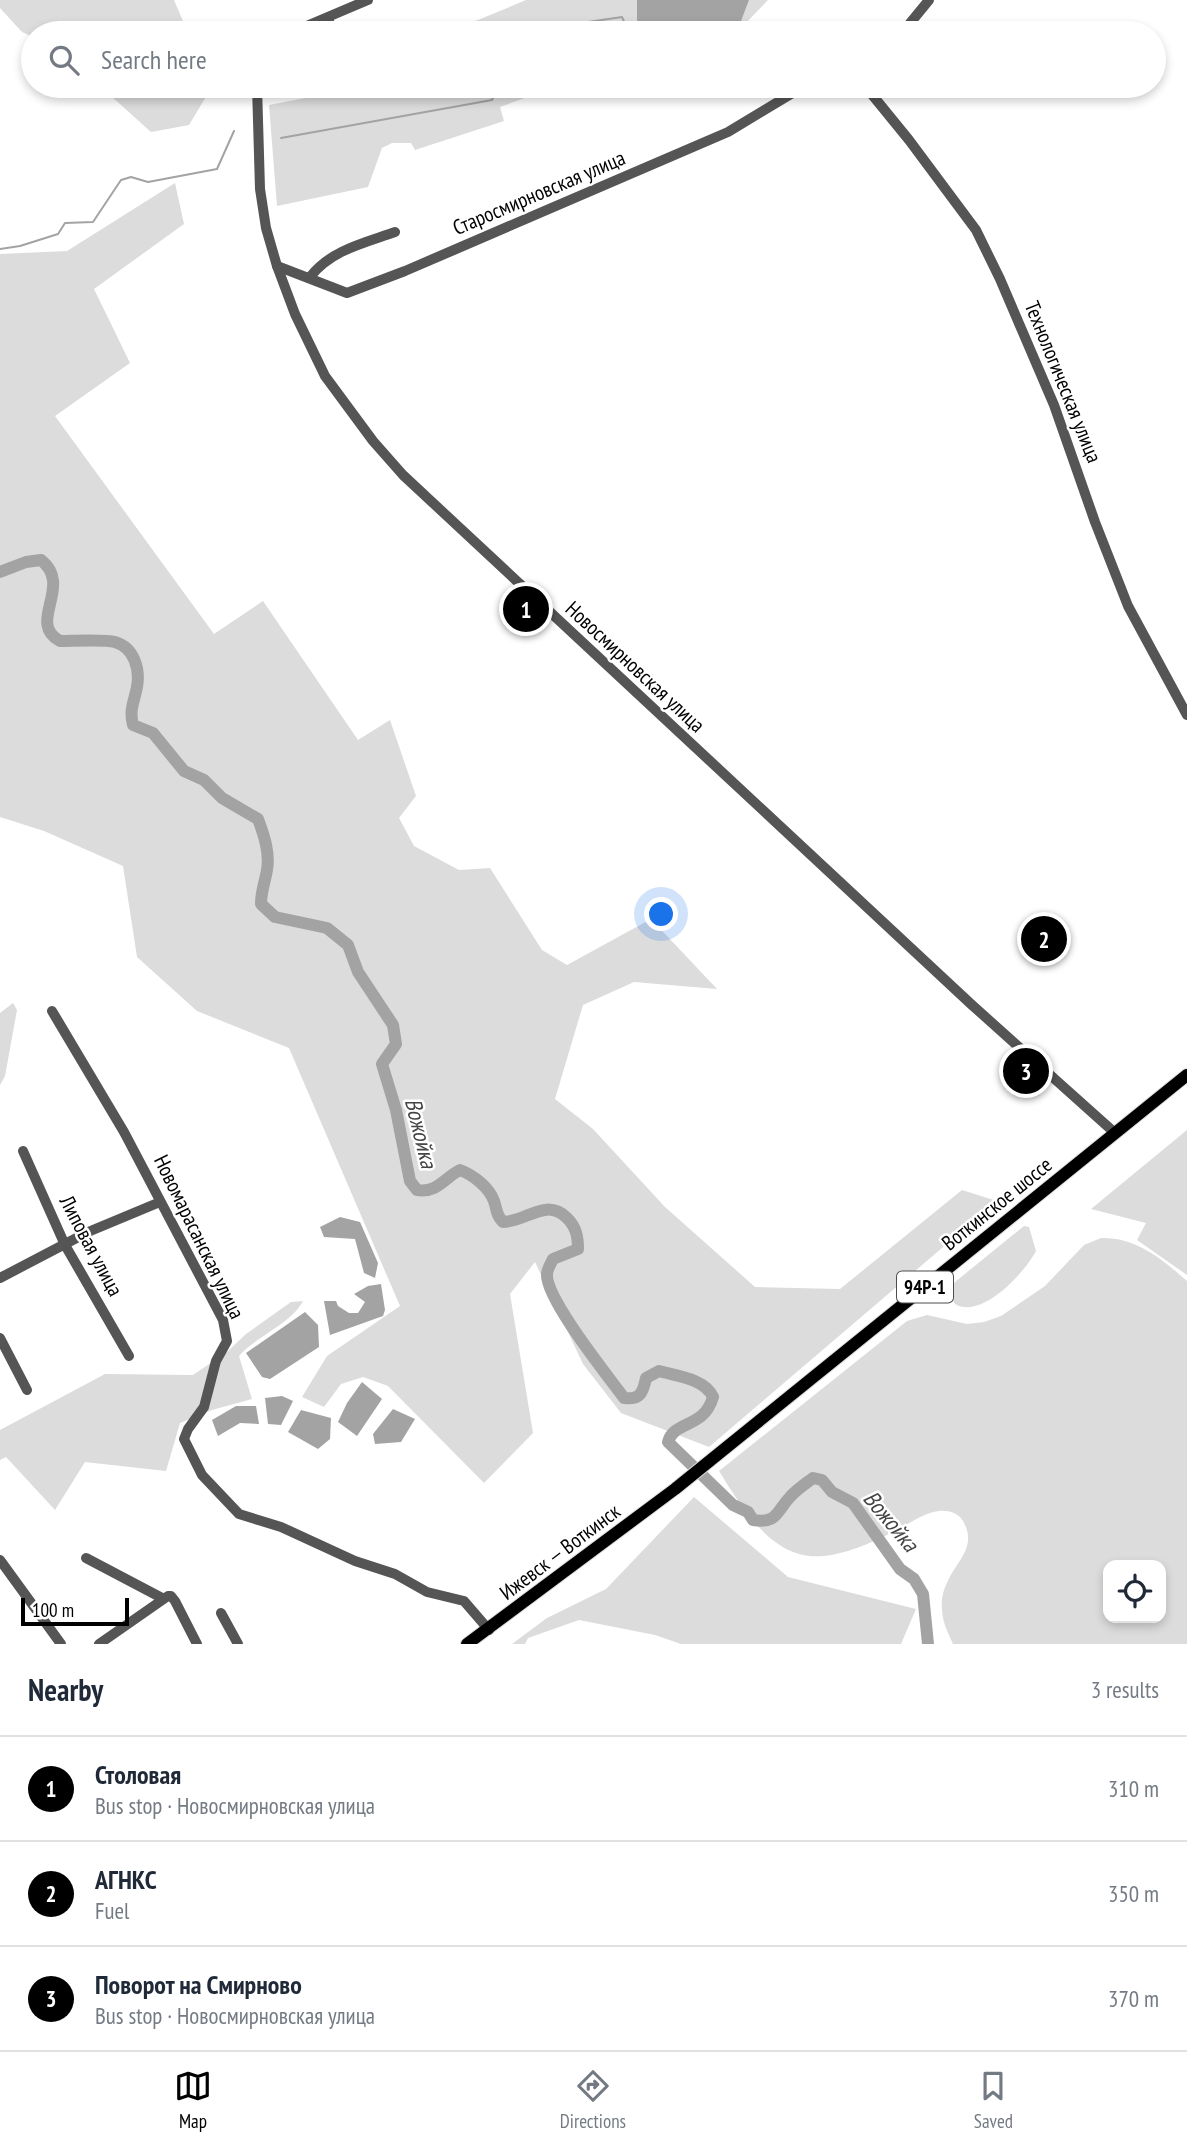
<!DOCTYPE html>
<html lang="en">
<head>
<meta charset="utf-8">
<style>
	:root { --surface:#fff; --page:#f2f2f3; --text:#1f2937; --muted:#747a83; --line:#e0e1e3; --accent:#000 }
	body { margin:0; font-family:"PT Sans Narrow",sans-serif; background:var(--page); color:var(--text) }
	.controls { position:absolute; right:21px; bottom:21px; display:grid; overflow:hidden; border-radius:14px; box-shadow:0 4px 10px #0003 }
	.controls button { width:63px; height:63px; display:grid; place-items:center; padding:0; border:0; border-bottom:2px solid var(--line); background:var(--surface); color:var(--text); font:35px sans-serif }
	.scale { position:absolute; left:21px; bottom:18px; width:108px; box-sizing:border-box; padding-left:7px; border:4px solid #000; border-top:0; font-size:19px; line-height:24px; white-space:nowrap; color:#000; -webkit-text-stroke:5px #fff; paint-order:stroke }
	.you { position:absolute; left:662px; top:915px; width:24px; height:24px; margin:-18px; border:5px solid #fff; border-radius:50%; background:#1a73e8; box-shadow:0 0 0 10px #1a73e833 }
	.badge { display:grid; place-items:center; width:46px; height:46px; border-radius:50%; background:var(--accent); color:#fff; font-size:23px; font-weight:700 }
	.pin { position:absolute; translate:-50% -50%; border:4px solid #fff; box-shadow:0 2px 7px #0006 }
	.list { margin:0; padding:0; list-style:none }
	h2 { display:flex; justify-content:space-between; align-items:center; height:91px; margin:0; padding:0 28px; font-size:30px }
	h2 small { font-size:23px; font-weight:400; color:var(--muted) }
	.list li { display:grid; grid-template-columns:46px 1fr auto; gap:21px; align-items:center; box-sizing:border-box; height:105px; padding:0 28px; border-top:2px solid var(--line) }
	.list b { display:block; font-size:26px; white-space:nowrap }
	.list p { margin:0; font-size:23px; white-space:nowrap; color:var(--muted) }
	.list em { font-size:23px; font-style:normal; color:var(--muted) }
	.icon { flex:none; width:38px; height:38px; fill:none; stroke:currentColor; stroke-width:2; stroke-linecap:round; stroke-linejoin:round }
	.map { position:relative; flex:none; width:1187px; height:1644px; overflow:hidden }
	.search { position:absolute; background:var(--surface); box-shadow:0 4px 10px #0003; left:21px; right:21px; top:21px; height:77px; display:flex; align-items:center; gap:18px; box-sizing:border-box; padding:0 24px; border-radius:38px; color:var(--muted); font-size:26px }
	.sheet { height:406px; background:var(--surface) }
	nav { display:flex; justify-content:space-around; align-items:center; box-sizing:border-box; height:98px; border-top:2px solid var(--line); background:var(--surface); font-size:19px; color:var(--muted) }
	nav a { display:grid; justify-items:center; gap:4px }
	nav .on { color:var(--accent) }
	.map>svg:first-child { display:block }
	.green { fill:#dcdcdc; fill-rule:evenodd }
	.water { fill:#a3a3a3 }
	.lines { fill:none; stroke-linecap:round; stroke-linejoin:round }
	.stream { stroke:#a3a3a3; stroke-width:2 }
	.river { stroke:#a3a3a3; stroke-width:12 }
	.major-casing { stroke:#dbdbdb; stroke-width:14 }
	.minor { stroke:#555; stroke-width:10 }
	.major { stroke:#000; stroke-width:12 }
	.labels { text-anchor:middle; stroke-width:5; stroke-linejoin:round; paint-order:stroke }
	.shield { fill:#fff; stroke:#4c4c4c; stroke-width:2 }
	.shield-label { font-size:19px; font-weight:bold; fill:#000 }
	.street-label { font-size:21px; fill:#000; stroke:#fff }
	.water-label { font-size:23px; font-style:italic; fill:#444; stroke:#fff }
</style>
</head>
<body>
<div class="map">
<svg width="1187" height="1644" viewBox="0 0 1187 1644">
	<rect width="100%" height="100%" fill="#fff"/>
	<g class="green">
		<polygon points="0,0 174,0 188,33 33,33 33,37 22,32 0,8"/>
		<polygon points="526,0 768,0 742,27 733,33 425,33 478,20"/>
		<polygon points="100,86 208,86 210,90 189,125 151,132"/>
		<polygon points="367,86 558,86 500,107 504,121 415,150 411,143 392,143 382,148 368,187 277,206 269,105"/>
		<polygon points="175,183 184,224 94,289 130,363 55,416 214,634 263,601 358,740 390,720 416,796 399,818 414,846 459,870 490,868 542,950 567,965 651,919 717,989 634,982 583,1005 555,1099 593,1129 665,1207 755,1287 840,1289 962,1190 997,1201 709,1447 621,1413 583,1364 535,1262 510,1294 533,1433 484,1483 388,1386 363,1377 341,1384 324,1407 302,1397 327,1356 400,1306 289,1048 197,1011 137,957 123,866 44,831 0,817 0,254 67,251"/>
		<polygon points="13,1003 17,1010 5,1076 0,1085 0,1013"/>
		<polygon points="1187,1130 1187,1275 1137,1240 1146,1223 1091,1209"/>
		<path d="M1024,1226L1029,1227L1036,1251C1025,1272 982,1320 955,1304L949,1293L955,1282Z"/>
		<path d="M1101,1238C1136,1237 1162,1259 1187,1281V1644H953C948,1633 942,1621 942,1609C941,1601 943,1590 947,1583C955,1563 976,1548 965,1525C961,1514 950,1510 939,1511C923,1513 909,1524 895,1531C869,1544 829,1563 799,1554C762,1543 738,1501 719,1471L907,1321L927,1315L967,1324L984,1322L1001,1316L1045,1286L1084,1245ZM1108,1565H1161V1618H1108Z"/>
		<path d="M303,1301C292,1323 257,1336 239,1356L252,1399L212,1410L180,1423L166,1471L85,1462L55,1510L6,1457L0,1460V1430L105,1374L193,1375L227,1352L246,1334L291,1302Z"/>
		<polygon points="694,1497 788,1577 916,1609 901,1644 681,1644 655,1635 579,1620 528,1638 525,1644 512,1644 547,1618 606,1589"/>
	</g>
	<g class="water">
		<polygon points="637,0 749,0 741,21 715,33 641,33 637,20"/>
		<polygon points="340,1217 360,1222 378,1263 375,1278 364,1273 355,1239 324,1237 320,1227"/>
		<polygon points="381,1284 385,1310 383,1316 330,1335 324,1301 336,1301 338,1306 349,1313 358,1313 365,1302 354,1294 368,1286"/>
		<polygon points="305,1312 318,1325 319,1347 270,1379 262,1377 246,1353"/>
		<polygon points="362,1382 382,1399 357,1436 338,1422 347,1403"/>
		<polygon points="282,1396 293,1401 281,1425 268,1424 265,1398"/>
		<polygon points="236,1406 256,1406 259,1424 240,1423 218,1436 212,1420"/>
		<polygon points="393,1409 415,1419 401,1442 375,1444 373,1434"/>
		<polygon points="301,1410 331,1418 330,1439 318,1449 288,1432"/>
	</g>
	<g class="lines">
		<g class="stream">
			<polyline points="548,33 561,26 622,17 629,33"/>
			<polyline points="281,138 492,100 498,86"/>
			<polyline points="0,249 20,246 58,234 65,223 93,222 121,180 131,177 148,182 217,169 234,131"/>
		</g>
		<path class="river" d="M0,572L26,562L41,560C74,586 26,623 60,641C73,641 104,639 115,642C135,648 140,670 137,687C134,702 129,710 133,725L153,733L184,771L204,780L222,798L258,819C264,835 270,853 267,870C265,882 261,891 261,904L275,917L327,928L348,945L358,972L393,1025L396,1044L382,1064L396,1110L410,1181L417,1190C438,1193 444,1178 460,1170C473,1175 489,1187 494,1201C497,1210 496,1215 503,1222C526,1222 546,1197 567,1218C576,1227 578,1236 578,1249L553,1259C551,1263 547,1270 547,1274C545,1298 608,1376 624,1398C640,1400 643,1393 646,1378L659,1371C677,1376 705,1379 713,1397C704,1429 674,1420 668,1442L733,1505L748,1512L753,1520C777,1524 776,1512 790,1497C796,1490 805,1484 813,1478L822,1480L832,1492L853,1503L900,1569L914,1579L923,1594L928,1644"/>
		<defs>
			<polyline id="major" points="467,1644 675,1489 1187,1075"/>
		</defs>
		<use href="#major" class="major-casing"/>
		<g class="minor">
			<polyline points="290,33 368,0"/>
			<polyline points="311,33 329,21"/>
			<polyline points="902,33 929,0"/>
			<polyline points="257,86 260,189 266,228 277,266 295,314 325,376 373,441 403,475 972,1005 1115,1133"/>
			<polyline points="865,86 909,140 976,230 1000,279 1054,405 1095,522 1128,606 1187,715"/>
			<polyline points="277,266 347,293 405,271 728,132 791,94 810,86"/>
			<path d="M310,277C331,250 364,243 395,232"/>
			<polyline points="52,1011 124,1132 223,1320 227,1341 216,1361 204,1407 188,1429 184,1439 202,1475 239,1514 281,1527 355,1561 395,1574 427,1592 464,1601 489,1630"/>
			<polyline points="23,1151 65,1245 129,1356"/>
			<polyline points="0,1278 88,1232 160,1202"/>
			<polyline points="0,1338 27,1390"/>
			<polyline points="86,1558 162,1598"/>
			<polyline points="0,1560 61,1644"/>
			<polyline points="221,1613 238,1644"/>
			<polyline points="99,1644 168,1596 171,1596 175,1601 197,1644"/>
		</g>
		<use href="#major" class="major"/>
	</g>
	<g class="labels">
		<rect class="shield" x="897" y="1271.5" width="56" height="31" rx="5"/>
		<g class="shield-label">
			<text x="925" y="1294">94Р-1</text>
		</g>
		<g class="street-label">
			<text transform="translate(539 193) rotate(-23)" y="7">Старосмирновская улица</text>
			<text transform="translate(1063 382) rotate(68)" y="7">Технологическая улица</text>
			<text transform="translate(635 667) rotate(43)" y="7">Новосмирновская улица</text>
			<text transform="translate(997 1204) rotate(-39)" y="7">Воткинское шоссе</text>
			<text transform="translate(199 1237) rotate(64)" y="7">Новомарасанская улица</text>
			<text transform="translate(91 1246) rotate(62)" y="7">Липовая улица</text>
			<text transform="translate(560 1552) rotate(-37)" y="7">Ижевск — Воткинск</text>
		</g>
		<g class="water-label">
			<text transform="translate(421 1133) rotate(76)" y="8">Вожойка</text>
			<text transform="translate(891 1521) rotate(50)" y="8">Вожойка</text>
		</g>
	</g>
</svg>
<div class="controls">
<button><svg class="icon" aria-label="locate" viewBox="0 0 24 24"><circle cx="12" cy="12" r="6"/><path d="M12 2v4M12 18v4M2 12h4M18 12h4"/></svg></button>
</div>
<div class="scale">100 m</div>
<div class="you"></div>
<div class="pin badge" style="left:526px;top:609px">1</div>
<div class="pin badge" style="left:1044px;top:939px">2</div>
<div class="pin badge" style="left:1026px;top:1071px">3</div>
<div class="search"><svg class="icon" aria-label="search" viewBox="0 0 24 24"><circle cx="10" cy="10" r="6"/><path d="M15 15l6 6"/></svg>Search here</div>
</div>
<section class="sheet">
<h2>Nearby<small>3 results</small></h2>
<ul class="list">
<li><span class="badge">1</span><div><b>Столовая</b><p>Bus stop · Новосмирновская улица</p></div><em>310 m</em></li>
<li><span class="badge">2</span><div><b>АГНКС</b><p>Fuel</p></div><em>350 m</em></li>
<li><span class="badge">3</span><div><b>Поворот на Смирново</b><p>Bus stop · Новосмирновская улица</p></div><em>370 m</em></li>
</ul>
</section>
<nav>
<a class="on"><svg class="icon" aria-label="map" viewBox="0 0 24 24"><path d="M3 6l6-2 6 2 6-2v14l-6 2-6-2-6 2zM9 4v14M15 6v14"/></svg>Map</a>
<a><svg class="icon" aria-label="directions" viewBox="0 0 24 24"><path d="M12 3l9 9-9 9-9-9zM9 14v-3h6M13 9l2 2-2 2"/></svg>Directions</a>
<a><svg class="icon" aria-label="saved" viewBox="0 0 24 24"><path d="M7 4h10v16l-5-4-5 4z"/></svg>Saved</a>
</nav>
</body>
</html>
